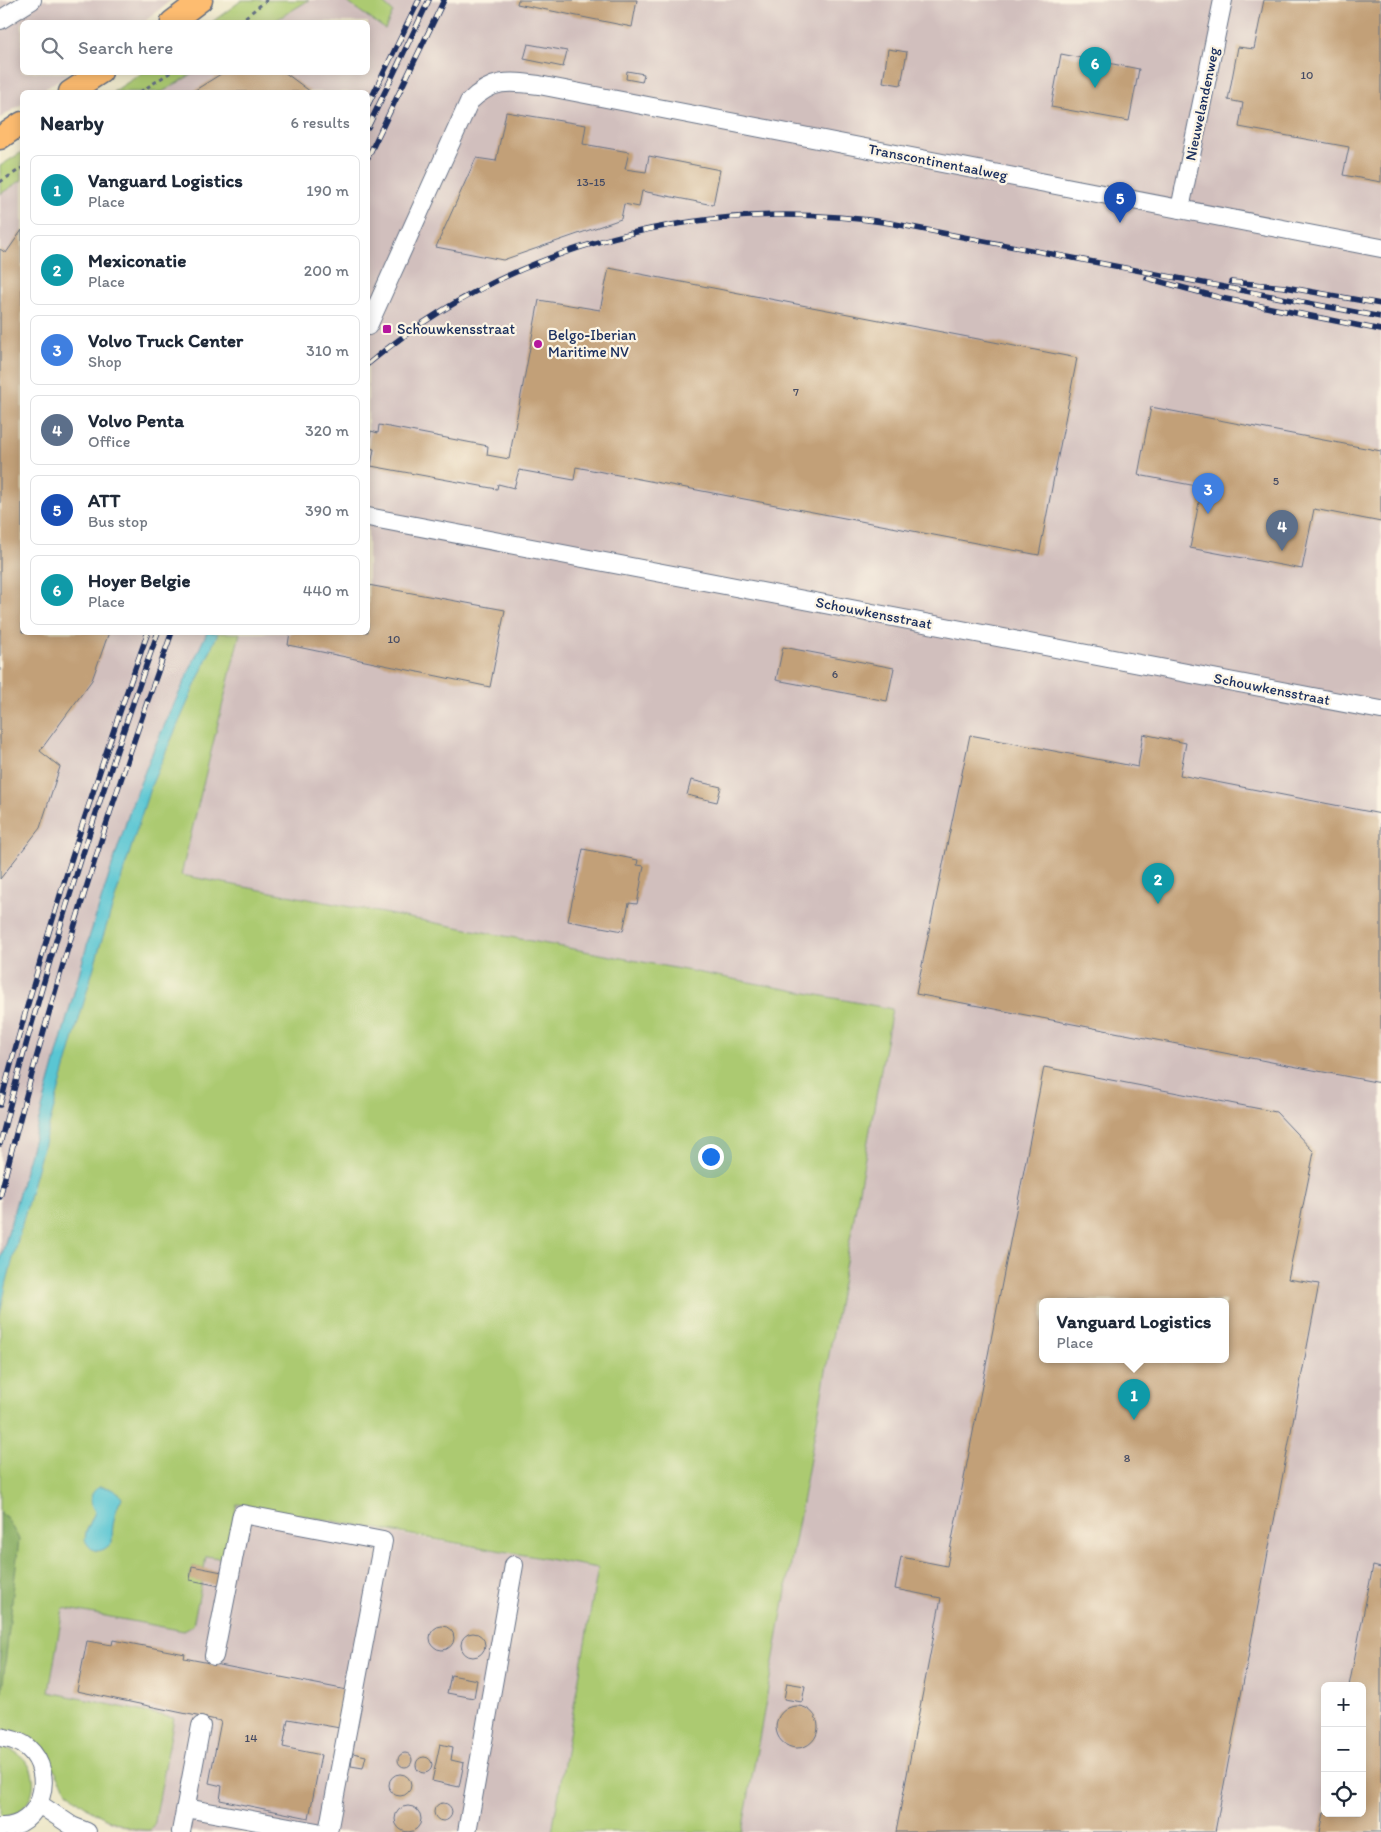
<!DOCTYPE html>
<html lang="en">
<head>
<meta charset="utf-8">
<style>
	:root { --surface:#fff; --page:#f2f2f3; --text:#1f2937; --muted:#747a83; --line:#e0e1e3; --accent:#db2777 }
	body { margin:0; font-family:Itim,sans-serif; background:var(--page); color:var(--text) }
	.controls { position:absolute; right:15px; bottom:15px; display:grid; overflow:hidden; border-radius:8px; box-shadow:0 2px 12px #0003 }
	.controls button { width:45px; height:45px; display:grid; place-items:center; padding:0; border:0; border-bottom:1px solid var(--line); background:var(--surface); color:var(--text); font:25px sans-serif }
	.you { position:absolute; left:710px; top:1156px; width:18px; height:18px; margin:-12px; border:4px solid #fff; border-radius:50%; background:#1a73e8; box-shadow:0 0 0 8px #1a73e833 }
	.badge { display:grid; place-items:center; width:32px; height:32px; border-radius:50%; background:var(--accent); color:#fff; font-size:16px; font-weight:700 }
	.pin { position:absolute; translate:-50% -41px; filter:drop-shadow(0 1px 2px #0008) }
	.pin::after { content:''; position:absolute; top:26px; width:18px; height:15px; background:inherit; clip-path:polygon(0 0,100% 0,50% 100%) }
	.popup { position:absolute; left:1039px; top:1298px; width:190px; height:65px; box-sizing:border-box; display:grid; place-content:center; border-radius:8px; background:var(--surface); filter:drop-shadow(0 1px 4px #0005); font-size:16px; white-space:nowrap; color:var(--muted) }
	.popup b { font-size:19px; color:var(--text) }
	.popup::after { content:''; position:absolute; left:50%; top:100%; margin-left:-10px; border:10px solid transparent; border-top-color:var(--surface) }
	.list { margin:0; padding:0; list-style:none }
	h2 { display:flex; justify-content:space-between; align-items:center; height:65px; margin:0; padding:0 20px; font-size:21px }
	h2 small { font-size:16px; font-weight:400; color:var(--muted) }
	.list li { display:grid; grid-template-columns:32px 1fr auto; gap:15px; align-items:center; box-sizing:border-box; height:70px; margin:0 10px 10px; padding:0 10px; border:1px solid var(--line); border-radius:8px }
	.list b { display:block; font-size:19px; white-space:nowrap }
	.list p { margin:0; font-size:16px; white-space:nowrap; color:var(--muted) }
	.list em { font-size:16px; font-style:normal; color:var(--muted) }
	.icon { flex:none; width:28px; height:28px; fill:none; stroke:currentColor; stroke-width:2; stroke-linecap:round; stroke-linejoin:round }
	.map { position:relative; flex:none; width:1381px; height:1832px; overflow:hidden }
	.search { position:absolute; background:var(--surface); box-shadow:0 2px 12px #0003; left:20px; top:20px; width:350px; height:55px; display:flex; align-items:center; gap:12px; box-sizing:border-box; padding:0 18px; border-radius:8px; color:var(--muted); font-size:19px }
	.panel { position:absolute; background:var(--surface); box-shadow:0 2px 12px #0003; left:20px; top:90px; width:350px; height:545px; border-radius:8px }
	.map>svg:first-child { display:block }
	.industrial { fill:#d1bfbd; fill-rule:evenodd }
	.green { fill:#acca71; stroke:#647c68 }
	.forest { fill:#89ae63; stroke:#526e60 }
	.water { fill:#5ac6d3; stroke:#3a7a98 }
	.building { fill:#c2a078; fill-rule:evenodd }
	.lines { fill:none; stroke-linecap:round; stroke-linejoin:round }
	.minor-casing { stroke:#657084; stroke-width:20 }
	.major-casing { stroke:#657084; stroke-width:25 }
	.path { stroke:#657084; stroke-width:3; stroke-dasharray:4 4; stroke-linecap:butt }
	.minor { stroke:#fff; stroke-width:18 }
	.major { stroke:#fdbc6f; stroke-width:22 }
	.rail-casing { stroke:#1b2f5e; stroke-width:5.5 }
	.rail { stroke:#fcf5e5; stroke-width:4; stroke-dasharray:11; stroke-linecap:butt }
	.poi-dot { fill:#b5179e; stroke:#fcf5e5; stroke-width:2 }
	.labels { text-anchor:middle; stroke-width:4.5; stroke-linejoin:round; paint-order:stroke }
	.number-label { font-size:12px; fill:#454b64 }
	.street-label { font-size:15px; fill:#1b2f5e; stroke:#fcf5e5 }
	.poi-label { font-size:15px; fill:#1b2f5e; stroke:#fcf5e5; text-anchor:start }
</style>
</head>
<body>
<div class="map">
<svg width="1381" height="1832" viewBox="0 0 1381 1832">
	<rect width="100%" height="100%" fill="#fcf5e5"/>
	<filter id="ink" filterUnits="userSpaceOnUse"><feTurbulence type="fractalNoise" baseFrequency=".02" numOctaves="2"/><feDisplacementMap in="SourceGraphic" scale="10" xChannelSelector="R" yChannelSelector="G"/><feConvolveMatrix kernelMatrix="1 2 1 2 8 2 1 2 1" color-interpolation-filters="sRGB"/></filter>
	<filter id="wash" filterUnits="userSpaceOnUse"><feTurbulence type="fractalNoise" baseFrequency=".0096" numOctaves="4" result="noise"/><feDisplacementMap in="SourceGraphic" scale="20" xChannelSelector="R" yChannelSelector="G"/><feGaussianBlur stdDeviation="1.12" result="paint"/><feColorMatrix in="noise" values="0 0 0 0 0 0 0 0 0 0 0 0 0 0 0 0 0 1.4 0 .05"/><feComposite in="paint" operator="in"/></filter>
	<g filter="url(#wash)">
		<rect width="100%" height="100%" fill="#eee8cb"/>
		<g class="industrial">
			<polygon points="0,0 171,0 144,22 22,22 22,72 70,73 39,92 22,92 22,104 0,118"/>
			<path d="M309,0H344L385,28L380,0H1381V1832H742L892,1009L181,875L240,633L368,632V92H162L194,73L368,72V22H273ZM1043,1301H1225V1359H1043ZM1325,1686H1362V1813H1325Z"/>
			<polygon points="22,180 22,632 207,633 186,677 89,938 0,1262 0,194"/>
			<polygon points="84,1476 410,1536 599,1568 552,1832 136,1832 113,1823 90,1810 68,1790 47,1757 32,1739"/>
		</g>
		<g class="green">
			<polygon points="242,0 309,0 273,22 212,22"/>
			<polygon points="344,0 380,0 393,12 385,29"/>
			<polygon points="142,73 142,72 194,73 162,92 113,92"/>
			<polygon points="22,152 22,180 0,194 0,166"/>
			<path d="M207,633H240L181,875L892,1009L742,1832H552L598,1568L237,1504L225,1559L206,1556L204,1569L192,1566L190,1579L202,1582L193,1625L184,1631L63,1608L49,1692L174,1718L154,1827L150,1830C125,1832 83,1809 67,1790C56,1775 47,1751 33,1739C24,1733 10,1730 0,1730L6,1517L0,1513V1262L89,938L132,804L155,746Z"/>
			<path d="M0,1747C47,1754 42,1816 0,1817Z"/>
		</g>
		<polygon class="forest" points="0,1513 6,1517 19,1539 0,1709"/>
		<g class="water">
			<polygon points="207,632 218,633 150,788 99,949 67,1061 34,1179 7,1281 0,1314 0,1262 89,938 132,804 155,746"/>
			<path d="M99,1487C109,1487 116,1490 122,1498C114,1512 112,1526 112,1542C102,1554 92,1554 85,1540L86,1532L95,1512C89,1502 89,1493 99,1487Z"/>
		</g>
		<g id="blocks">
			<g class="building">
				<polygon points="518,0 637,0 632,27 517,4"/>
				<polygon points="1264,0 1381,0 1381,182 1343,175 1349,147 1239,127 1243,103 1228,100 1238,47 1254,49"/>
				<polygon points="528,44 567,51 563,67 524,59"/>
				<polygon points="888,49 907,52 901,85 883,82"/>
				<polygon points="1061,54 1139,69 1129,121 1051,107"/>
				<polygon points="627,71 644,74 642,82 626,79"/>
				<polygon points="224,72 284,72 311,92 192,92"/>
				<polygon points="506,112 586,125 583,144 629,152 625,169 646,172 649,156 720,170 713,205 642,191 639,207 624,204 621,219 503,260 436,247 476,158 496,161"/>
				<polygon points="22,230 22,632 109,632 92,680 40,751 60,767 40,828 0,879 0,249 6,253"/>
				<polygon points="609,268 1077,358 1039,555 576,467 574,480 519,470 514,488 498,484 497,489 371,466 374,449 368,448 371,431 378,433 379,425 488,446 487,455 509,459 539,300 600,310"/>
				<polygon points="1151,407 1381,451 1381,522 1314,509 1302,569 1190,548 1202,487 1138,475"/>
				<polygon points="368,585 505,610 490,687 288,645 290,632 368,632"/>
				<polygon points="783,647 894,668 887,701 776,680"/>
				<polygon points="1143,734 1186,743 1180,775 1381,814 1381,1083 916,994 970,735 1138,767"/>
				<polygon points="691,780 721,787 717,802 687,795"/>
				<polygon points="583,849 638,860 637,865 644,866 637,904 629,903 623,931 568,921"/>
				<path d="M1044,1067L1276,1112L1314,1152L1288,1279L1319,1284L1215,1832H896L941,1598L895,1589L901,1557L947,1566ZM1043,1301H1225V1359H1043Z"/>
				<polygon points="192,1566 222,1572 220,1586 190,1580"/>
				<polygon points="1373,1566 1381,1568 1381,1832 1320,1832 1324,1813 1362,1813 1362,1686 1349,1686"/>
				<circle cx="442" cy="1638" r="12"/>
				<circle cx="473" cy="1645" r="12"/>
				<polygon points="113,1640 185,1654 184,1658 347,1690 340,1728 288,1719 283,1747 321,1755 309,1818 220,1800 222,1786 209,1783 221,1721 77,1691 87,1641 112,1645"/>
				<polygon points="451,1675 477,1680 474,1698 447,1693"/>
				<polygon points="787,1683 805,1686 802,1702 784,1699"/>
				<circle cx="797" cy="1727" r="21"/>
				<polygon points="440,1744 453,1747 451,1760 464,1763 459,1787 432,1781"/>
				<circle cx="405" cy="1760" r="7"/>
				<polygon points="353,1753 366,1756 363,1768 351,1766"/>
				<circle cx="424" cy="1765" r="8"/>
				<circle cx="400" cy="1785" r="11"/>
				<circle cx="443" cy="1812" r="9"/>
				<circle cx="408" cy="1819" r="13"/>
			</g>
		</g>
	</g>
	<g filter="url(#ink)">
		<use href="#blocks" fill-opacity="0" stroke="#657084" stroke-width="1"/>
		<g class="lines">
			<defs>
				<g id="minor">
					<polyline points="0,20 32,0"/>
					<polyline points="1180,209 1223,0"/>
					<path d="M368,326L469,102C492,79 508,81 539,85L1381,248"/>
					<polyline points="368,517 1381,710"/>
					<polyline points="214,1656 242,1514 383,1541 328,1832"/>
					<path d="M0,1737C10,1739 20,1741 28,1748C57,1774 41,1829 0,1827"/>
					<polyline points="39,1804 72,1826 87,1832"/>
					<polyline points="186,1808 317,1832"/>
					<polyline points="181,1832 201,1726"/>
					<polyline points="467,1832 514,1565"/>
				</g>
				<g id="major">
					<polyline points="172,22 201,0"/>
					<polyline points="70,92 101,72"/>
					<polyline points="0,138 22,123"/>
				</g>
			</defs>
			<use href="#minor" class="minor-casing"/>
			<use href="#major" class="major-casing"/>
			<g class="path">
				<polyline points="239,22 267,0"/>
				<polyline points="140,92 171,72"/>
				<polyline points="0,182 22,168"/>
			</g>
			<use href="#minor" class="minor"/>
			<use href="#major" class="major"/>
			<defs>
				<g id="rail">
					<polyline points="368,105 419,0"/>
					<polyline points="368,127 429,0"/>
					<polyline points="368,157 444,0"/>
					<polyline points="1147,278 1221,298 1381,330"/>
					<polyline points="1231,282 1285,287 1381,304"/>
					<path d="M368,364C513,243 704,195 890,223L1381,317"/>
					<path d="M0,1105C42,946 92,788 148,632"/>
					<path d="M0,1144C43,971 98,800 158,632"/>
					<path d="M0,1197C47,1006 105,818 172,632"/>
				</g>
			</defs>
			<use href="#rail" class="rail-casing"/>
			<use href="#rail" class="rail"/>
		</g>
	</g>
	<g class="poi-dot">
		<rect x="382" y="324" width="10" height="10" rx="2.5"/>
		<circle cx="538" cy="344" r="5"/>
	</g>
	<g class="labels">
		<g class="number-label">
			<text x="1307" y="79">10</text>
			<text x="591" y="186">13-15</text>
			<text x="796" y="396">7</text>
			<text x="1276" y="485">5</text>
			<text x="394" y="643">10</text>
			<text x="835" y="678">6</text>
			<text x="1127" y="1462">8</text>
			<text x="251" y="1742">14</text>
		</g>
		<g class="street-label">
			<text transform="translate(1202 104) rotate(-78)" y="5">Nieuwelandenweg</text>
			<text transform="translate(938 162) rotate(11)" y="5">Transcontinentaalweg</text>
			<text transform="translate(874 613) rotate(11)" y="5">Schouwkensstraat</text>
			<text transform="translate(1272 689) rotate(11)" y="5">Schouwkensstraat</text>
		</g>
		<g class="poi-label">
			<text x="397" y="334">Schouwkensstraat</text>
			<text x="548" y="340">Belgo-Iberian<tspan x="548" dy="17">Maritime NV</tspan></text>
		</g>
	</g>
</svg>
<div class="controls">
<button>+</button>
<button>−</button>
<button><svg class="icon" aria-label="locate" viewBox="0 0 24 24"><circle cx="12" cy="12" r="6"/><path d="M12 2v4M12 18v4M2 12h4M18 12h4"/></svg></button>
</div>
<div class="you"></div>
<div class="pin badge" style="left:1134px;top:1420px;background:#0f9aa8">1</div>
<div class="popup"><b>Vanguard Logistics</b>Place</div>
<div class="pin badge" style="left:1158px;top:904px;background:#0f9aa8">2</div>
<div class="pin badge" style="left:1208px;top:514px;background:#3f7fe0">3</div>
<div class="pin badge" style="left:1282px;top:551px;background:#5c6f8a">4</div>
<div class="pin badge" style="left:1120px;top:223px;background:#1a4fb4">5</div>
<div class="pin badge" style="left:1095px;top:88px;background:#0f9aa8">6</div>
<div class="search"><svg class="icon" aria-label="search" viewBox="0 0 24 24"><circle cx="10" cy="10" r="6"/><path d="M15 15l6 6"/></svg>Search here</div>
<section class="panel">
<h2>Nearby<small>6 results</small></h2>
<ul class="list">
<li><span class="badge" style="background:#0f9aa8">1</span><div><b>Vanguard Logistics</b><p>Place</p></div><em>190 m</em></li>
<li><span class="badge" style="background:#0f9aa8">2</span><div><b>Mexiconatie</b><p>Place</p></div><em>200 m</em></li>
<li><span class="badge" style="background:#3f7fe0">3</span><div><b>Volvo Truck Center</b><p>Shop</p></div><em>310 m</em></li>
<li><span class="badge" style="background:#5c6f8a">4</span><div><b>Volvo Penta</b><p>Office</p></div><em>320 m</em></li>
<li><span class="badge" style="background:#1a4fb4">5</span><div><b>ATT</b><p>Bus stop</p></div><em>390 m</em></li>
<li><span class="badge" style="background:#0f9aa8">6</span><div><b>Hoyer Belgie</b><p>Place</p></div><em>440 m</em></li>
</ul>
</section>
</div>
</body>
</html>
